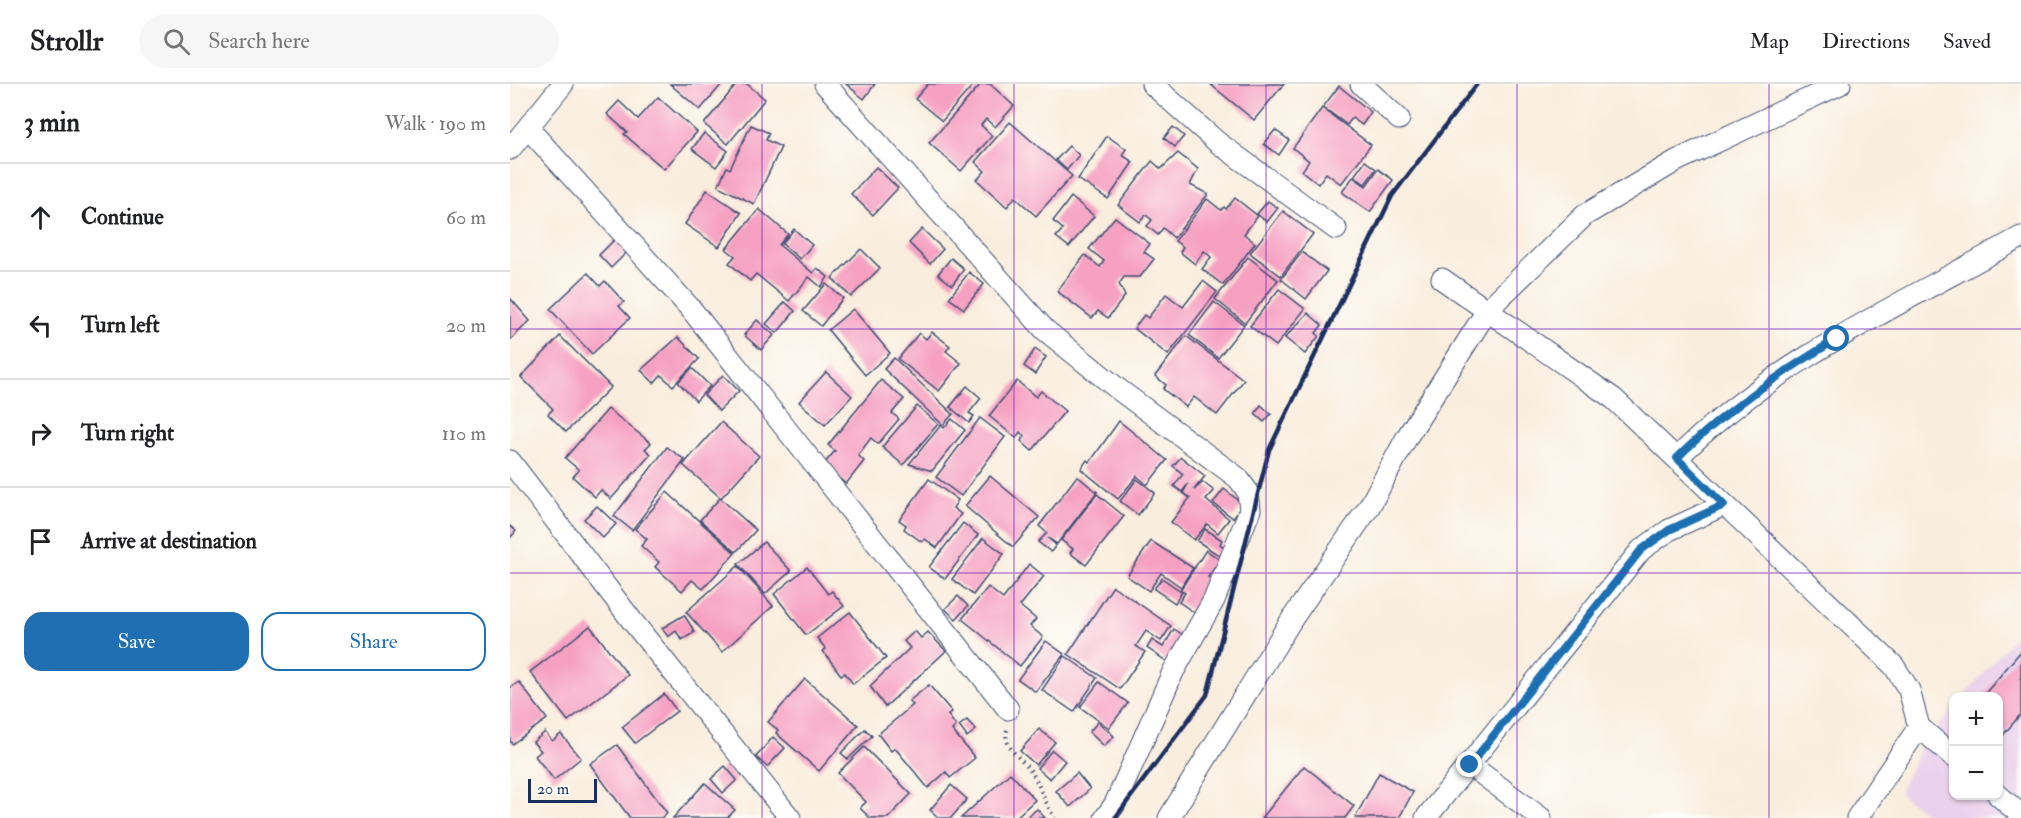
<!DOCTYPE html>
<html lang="en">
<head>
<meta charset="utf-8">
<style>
	:root { --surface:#fff; --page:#f6f6f6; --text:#202124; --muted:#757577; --line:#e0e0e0; --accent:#1f6fb2 }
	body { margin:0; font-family:"IM FELL Double Pica",serif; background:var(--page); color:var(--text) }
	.controls { position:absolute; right:18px; bottom:18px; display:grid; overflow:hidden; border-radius:12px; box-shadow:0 2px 4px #0004 }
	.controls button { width:54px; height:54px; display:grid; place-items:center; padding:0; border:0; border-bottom:2px solid var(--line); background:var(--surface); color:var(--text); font:30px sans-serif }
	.scale { position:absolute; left:18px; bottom:15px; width:69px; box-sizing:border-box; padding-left:6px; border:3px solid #1b2f5e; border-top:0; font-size:16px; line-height:21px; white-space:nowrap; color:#1b2f5e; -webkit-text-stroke:4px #fdfcf7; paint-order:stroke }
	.stop { position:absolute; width:18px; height:18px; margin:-14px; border:4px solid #1f6fb2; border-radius:50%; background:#fff }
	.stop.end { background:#1f6fb2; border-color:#fff; box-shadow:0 2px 6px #0008 }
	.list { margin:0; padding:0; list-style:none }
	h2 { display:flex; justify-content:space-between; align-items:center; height:78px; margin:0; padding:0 24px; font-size:26px }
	h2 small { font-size:20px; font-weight:400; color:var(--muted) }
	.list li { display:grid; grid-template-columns:39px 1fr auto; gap:18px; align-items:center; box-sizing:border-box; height:108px; padding:0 24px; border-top:2px solid var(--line) }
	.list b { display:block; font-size:22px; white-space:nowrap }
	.list em { font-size:20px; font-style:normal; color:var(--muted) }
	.actions { display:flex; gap:12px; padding:18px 24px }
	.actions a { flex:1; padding:14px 0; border:2px solid var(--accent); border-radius:18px; text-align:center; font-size:21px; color:var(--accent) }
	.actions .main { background:var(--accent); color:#fff }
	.icon { flex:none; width:33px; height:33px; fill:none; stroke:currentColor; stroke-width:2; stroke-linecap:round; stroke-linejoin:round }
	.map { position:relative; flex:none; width:1511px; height:734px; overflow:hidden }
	header { display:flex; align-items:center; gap:36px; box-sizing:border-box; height:84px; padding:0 30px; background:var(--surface); border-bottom:2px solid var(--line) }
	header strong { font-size:28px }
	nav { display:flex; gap:33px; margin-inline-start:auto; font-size:21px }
	.search { width:420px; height:54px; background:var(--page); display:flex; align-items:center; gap:15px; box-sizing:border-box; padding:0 21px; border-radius:33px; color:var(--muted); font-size:22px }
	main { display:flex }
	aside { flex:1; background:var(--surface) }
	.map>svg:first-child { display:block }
	.built { fill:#ead1ec }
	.building { fill:#f6a1c2 }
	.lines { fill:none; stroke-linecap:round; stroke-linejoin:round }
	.street-casing { stroke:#3c4c71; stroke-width:23 }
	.path { stroke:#3c4c71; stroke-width:4; stroke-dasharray:1.5 4.5; stroke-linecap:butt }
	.street { stroke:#fff; stroke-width:21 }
	.rail { stroke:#1b2f5e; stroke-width:4.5 }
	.route { stroke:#1f6fb2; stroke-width:8 }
	.grid { fill:none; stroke:#7b2cbf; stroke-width:1.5; stroke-opacity:0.55 }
</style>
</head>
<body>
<header>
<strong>Strollr</strong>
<div class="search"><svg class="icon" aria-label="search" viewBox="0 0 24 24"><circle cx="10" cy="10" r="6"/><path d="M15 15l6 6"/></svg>Search here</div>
<nav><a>Map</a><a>Directions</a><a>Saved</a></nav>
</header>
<main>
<aside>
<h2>3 min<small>Walk · 190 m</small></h2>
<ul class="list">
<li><svg class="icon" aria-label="ahead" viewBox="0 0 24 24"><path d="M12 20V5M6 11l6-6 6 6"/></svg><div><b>Continue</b></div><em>60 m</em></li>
<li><svg class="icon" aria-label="left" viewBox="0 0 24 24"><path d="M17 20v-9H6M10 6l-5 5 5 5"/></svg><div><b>Turn left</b></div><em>20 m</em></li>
<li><svg class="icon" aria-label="right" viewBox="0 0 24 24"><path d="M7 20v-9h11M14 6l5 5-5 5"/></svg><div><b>Turn right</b></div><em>110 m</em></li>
<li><svg class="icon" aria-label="arrive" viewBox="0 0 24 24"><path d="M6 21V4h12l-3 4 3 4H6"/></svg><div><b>Arrive at destination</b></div></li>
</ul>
<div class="actions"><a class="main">Save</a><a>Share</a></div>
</aside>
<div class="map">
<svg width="1511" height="734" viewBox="0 0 1511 734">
	<rect width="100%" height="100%" fill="#fdfcf7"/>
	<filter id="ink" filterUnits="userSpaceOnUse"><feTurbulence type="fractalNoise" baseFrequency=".0167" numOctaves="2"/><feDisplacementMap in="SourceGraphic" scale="12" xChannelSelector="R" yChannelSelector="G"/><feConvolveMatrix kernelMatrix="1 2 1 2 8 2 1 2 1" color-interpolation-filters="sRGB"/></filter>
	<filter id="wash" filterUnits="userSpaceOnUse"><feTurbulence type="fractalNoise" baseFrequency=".008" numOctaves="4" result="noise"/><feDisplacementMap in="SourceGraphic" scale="24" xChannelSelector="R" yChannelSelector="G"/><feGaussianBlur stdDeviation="1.35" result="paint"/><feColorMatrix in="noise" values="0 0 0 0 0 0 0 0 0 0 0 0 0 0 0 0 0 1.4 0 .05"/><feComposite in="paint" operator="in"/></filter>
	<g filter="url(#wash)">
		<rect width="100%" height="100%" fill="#f9eddd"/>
		<polygon class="built" points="1511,545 1511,734 1421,734 1389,709 1410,664 1443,625 1444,712 1488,712 1488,612 1454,612"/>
		<g id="blocks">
			<g class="building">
				<polygon points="160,0 212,0 190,26"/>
				<polygon points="227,0 237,0 255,15 218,60 194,40"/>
				<polygon points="336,0 365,0 354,15"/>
				<polygon points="418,0 464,0 432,37 405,15"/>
				<polygon points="471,0 480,0 504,22 485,43 476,35 471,41 482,52 451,87 419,59"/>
				<polygon points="700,0 774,0 744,36"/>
				<polygon points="829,2 861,28 852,41 842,34 837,41 813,23"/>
				<polygon points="148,13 187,48 154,85 114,50 117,48 97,30 109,17 128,35"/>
				<polygon points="812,24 861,61 831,100 816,89 808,100 792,87 799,77 783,64"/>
				<polygon points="500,38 562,92 526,132 505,113 497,123 467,96 475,87 465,78"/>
				<polygon points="241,41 259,49 256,56 271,63 244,120 208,102 217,83 220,85"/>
				<polygon points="663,43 674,52 665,63 654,54"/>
				<polygon points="765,46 779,56 769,71 754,60"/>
				<polygon points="194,49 218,67 206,83 182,65"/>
				<polygon points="597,52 616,65 612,71 623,78 598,115 568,95"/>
				<polygon points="559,62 569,71 557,86 546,76"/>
				<polygon points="668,69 688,85 680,101 698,110 664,154 653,144 648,151 637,142 642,136 636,131 630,138 608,121 642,77 651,85"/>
				<polygon points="855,77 866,85 855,100 844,92"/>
				<polygon points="366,83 388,104 363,131 341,110"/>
				<polygon points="868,85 883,96 860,128 832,108 843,93 856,102"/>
				<polygon points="197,106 231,129 209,163 175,140"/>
				<polygon points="561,113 584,132 559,163 546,153 553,145 543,137"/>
				<polygon points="725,114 748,132 734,150 745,159 713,201 692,185 701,173 694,167 685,180 670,168 673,163 665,157 697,115 711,126 714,123 716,125"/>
				<polygon points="758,117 768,124 757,138 747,130"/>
				<polygon points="249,125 278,150 269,161 303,189 307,184 318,193 311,203 299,193 279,217 246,190 240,197 219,179 225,172 216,165"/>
				<polygon points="773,127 803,150 771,192 740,169"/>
				<polygon points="605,133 640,160 634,168 644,175 630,193 614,193 609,200 615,212 598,234 588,227 582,234 547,207 575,171 590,183 594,177 579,165"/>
				<polygon points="284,145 302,161 290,175 272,160"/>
				<polygon points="412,145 433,165 420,180 399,159"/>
				<polygon points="109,151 121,164 101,184 89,171"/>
				<polygon points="351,165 370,184 341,213 322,194"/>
				<polygon points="792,168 817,187 796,215 771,195"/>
				<polygon points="738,173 768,196 735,239 705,215"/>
				<polygon points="441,174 454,185 442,201 428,190"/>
				<polygon points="459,188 474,200 454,225 439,214"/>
				<polygon points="78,189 90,202 95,197 114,218 109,222 120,234 82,270 40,225"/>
				<polygon points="693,197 707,208 658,271 624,244 634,231 638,234 656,210 673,223"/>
				<polygon points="316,200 333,214 311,242 293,227"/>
				<polygon points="769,205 795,225 766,262 740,242"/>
				<polygon points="0,214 20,237 0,256"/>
				<polygon points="275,218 285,227 267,249 256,240"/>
				<polygon points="704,218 734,241 708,274 679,251"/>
				<polygon points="343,225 380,269 355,291 318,246"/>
				<polygon points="798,229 812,241 806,249 809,252 795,270 775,254"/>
				<polygon points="247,236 264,251 251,266 234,251"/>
				<polygon points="422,248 440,262 436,267 451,279 429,307 388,275 409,249 416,255"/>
				<polygon points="50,252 101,303 56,348 38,330 43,325 11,293"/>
				<polygon points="676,252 734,296 707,331 684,313 676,323 653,305 656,301 645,292"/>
				<polygon points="168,253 189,275 163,302 151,291 144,299 131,286"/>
				<polygon points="525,265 536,273 525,290 514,282"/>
				<polygon points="384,274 443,330 433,341 374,285"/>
				<polygon points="182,284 200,302 186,317 168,298"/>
				<polygon points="316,288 342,312 315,341 289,318"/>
				<polygon points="213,291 229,307 209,327 194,311"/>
				<polygon points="371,296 394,315 382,329 389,335 368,360 361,354 348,371 354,377 336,400 313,381 325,367 318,361"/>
				<polygon points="507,297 526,313 531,307 555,327 522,367 511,357 515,352 510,348 506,354 479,332"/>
				<polygon points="457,302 471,314 459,329 464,332 459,339 440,323"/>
				<polygon points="751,321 761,330 754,338 745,330"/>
				<polygon points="407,322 428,340 393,381 372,363"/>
				<polygon points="98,325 141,359 135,365 141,370 101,415 91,406 85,413 63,393 69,386 55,374"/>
				<polygon points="470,334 495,353 451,412 426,393"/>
				<polygon points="442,335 455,346 422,387 399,380 431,341 434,344"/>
				<polygon points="609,337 657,376 637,401 627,392 608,415 571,385 577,376 580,378"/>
				<polygon points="211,338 249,372 211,414 173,381"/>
				<polygon points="157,363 175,376 122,446 104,432"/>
				<polygon points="671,373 695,392 684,406 693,398 704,407 696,416 719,435 708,449 697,440 684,456 661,438 680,414 673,409 678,400 672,408 664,402 673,390 663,382"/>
				<polygon points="480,392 529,433 503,463 455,422"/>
				<polygon points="567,392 587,408 547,460 538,454 546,461 541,468 528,458 537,449 529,442"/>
				<polygon points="419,395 448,416 443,424 451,430 427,464 415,455 412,458 394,445 396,441 389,436"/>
				<polygon points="627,395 645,409 628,431 610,417"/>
				<polygon points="714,405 733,420 723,434 703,419"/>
				<polygon points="157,408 225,469 193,505 182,496 172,507 145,483 149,478 131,462 137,455 125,445"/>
				<polygon points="587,410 614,432 576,481 560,469 563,465 551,456"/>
				<polygon points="210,414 246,446 226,468 190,436"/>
				<polygon points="87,422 106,440 93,454 74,435"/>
				<polygon points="453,439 468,451 435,495 419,483"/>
				<polygon points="0,442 6,447 0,454"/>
				<polygon points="695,445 712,456 710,460 715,464 710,472 687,457"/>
				<polygon points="473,454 494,470 463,511 442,495"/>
				<polygon points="641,457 683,484 671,503 651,489 639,507 617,492"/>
				<polygon points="254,458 281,487 255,510 228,480"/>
				<polygon points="696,466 710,476 698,493 708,500 685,529 669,518 675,509 670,506"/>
				<polygon points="519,480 534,492 510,522 526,535 520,542 533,553 510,582 452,535 478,503 493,515"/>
				<polygon points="228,482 263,522 212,568 176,528"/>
				<polygon points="297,483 318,510 322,507 334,522 296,551 264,510"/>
				<polygon points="652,494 672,508 665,519 644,505"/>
				<polygon points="603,502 661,542 651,557 636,547 626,562 635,568 610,605 558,570"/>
				<polygon points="448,512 458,522 446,535 435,525"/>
				<polygon points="340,528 376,574 343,600 335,589 331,591 313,567 316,565 307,554"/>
				<polygon points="174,531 185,548 172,556 166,547 158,553 152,544"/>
				<polygon points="80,542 118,591 58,637 20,588"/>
				<polygon points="664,545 679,555 662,581 637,564 642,556 653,563"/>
				<polygon points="405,547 411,554 418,548 436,567 375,623 360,602 400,564 394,557"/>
				<polygon points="536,557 554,570 526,608 508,595"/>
				<polygon points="1511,567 1511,630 1488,657 1488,612 1473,612"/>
				<polygon points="555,572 587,594 564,628 532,606"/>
				<polygon points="295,595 348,641 309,687 266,649 268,646 258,638"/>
				<polygon points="9,598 37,635 2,660 0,657 0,604"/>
				<polygon points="589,598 618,619 599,644 570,623"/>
				<polygon points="419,601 442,628 438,631 446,642 442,646 465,674 440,694 436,688 418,704 385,664 381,667 368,650 403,621 399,617"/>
				<polygon points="154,610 167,627 125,659 112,643"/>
				<polygon points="457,636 466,646 457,653 449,642"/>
				<polygon points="588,638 604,652 594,662 579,648"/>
				<polygon points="355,645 362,652 338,675 331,669"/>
				<polygon points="529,645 545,658 526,681 510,667"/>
				<polygon points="35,648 42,657 51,650 71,674 44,696 25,672 31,667 23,658"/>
				<polygon points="263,653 275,664 257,683 246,673"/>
				<polygon points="107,661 157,729 151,734 120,734 80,680"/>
				<polygon points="354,663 401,710 378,734 360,734 350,724 356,718 328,689"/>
				<polygon points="542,666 555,677 540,695 527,684"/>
				<polygon points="215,682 227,696 213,709 201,695"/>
				<polygon points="794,682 844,722 835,734 752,734"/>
				<polygon points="500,689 525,716 505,734 451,734"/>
				<polygon points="567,689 580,705 560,723 546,707"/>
				<polygon points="869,689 903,708 889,734 845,734"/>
				<polygon points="195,699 225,726 217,734 163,734"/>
				<polygon points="441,701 457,715 441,734 429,734 420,726"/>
				<polygon points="527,725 535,734 516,734"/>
			</g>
		</g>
	</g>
	<g filter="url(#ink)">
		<use href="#blocks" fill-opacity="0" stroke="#3c4c71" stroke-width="1.5"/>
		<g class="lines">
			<defs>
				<g id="street">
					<polyline points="315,0 535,246 608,305 728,394 738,408 740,426 704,516 663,588 605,720 595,734"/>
					<polyline points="642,0 707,58 826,145"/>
					<polyline points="851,0 889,35"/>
					<polyline points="18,44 181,225 498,625"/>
					<polyline points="0,65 53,0"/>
					<polyline points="932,195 1104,315 1384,582 1399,606 1409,643 1444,673"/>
					<path d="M1167,374C1263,278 1393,219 1511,153"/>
					<polyline points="0,377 123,538 280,734"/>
					<polyline points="960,681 1031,734"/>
					<polyline points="1488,711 1511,731"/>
					<polyline points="659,734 782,535 859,423 897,353 978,225 1075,131 1166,77 1330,0"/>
					<polyline points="916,734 1131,466 1159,446 1214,421"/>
					<polyline points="1347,734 1409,643"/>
				</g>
			</defs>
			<use href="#street" class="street-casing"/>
			<path class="path" d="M497,646C492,665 516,677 524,692C532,707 535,720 545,734"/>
			<use href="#street" class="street"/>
			<polyline class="rail" points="605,734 697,611 759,366 882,112 967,0"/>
		</g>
	</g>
	<g class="lines" filter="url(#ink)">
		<path class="route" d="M960,681L1131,466L1159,446L1214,421L1167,374C1214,327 1270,289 1327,255"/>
	</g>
	<path class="grid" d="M252,0V734M504,0V734M756,0V734M1007,0V734M1259,0V734M0,245H1511M0,489H1511"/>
</svg>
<div class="controls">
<button>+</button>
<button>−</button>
</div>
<div class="scale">20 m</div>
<div class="stop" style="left:1327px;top:255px"></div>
<div class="stop end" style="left:960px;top:681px"></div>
</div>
</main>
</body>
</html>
